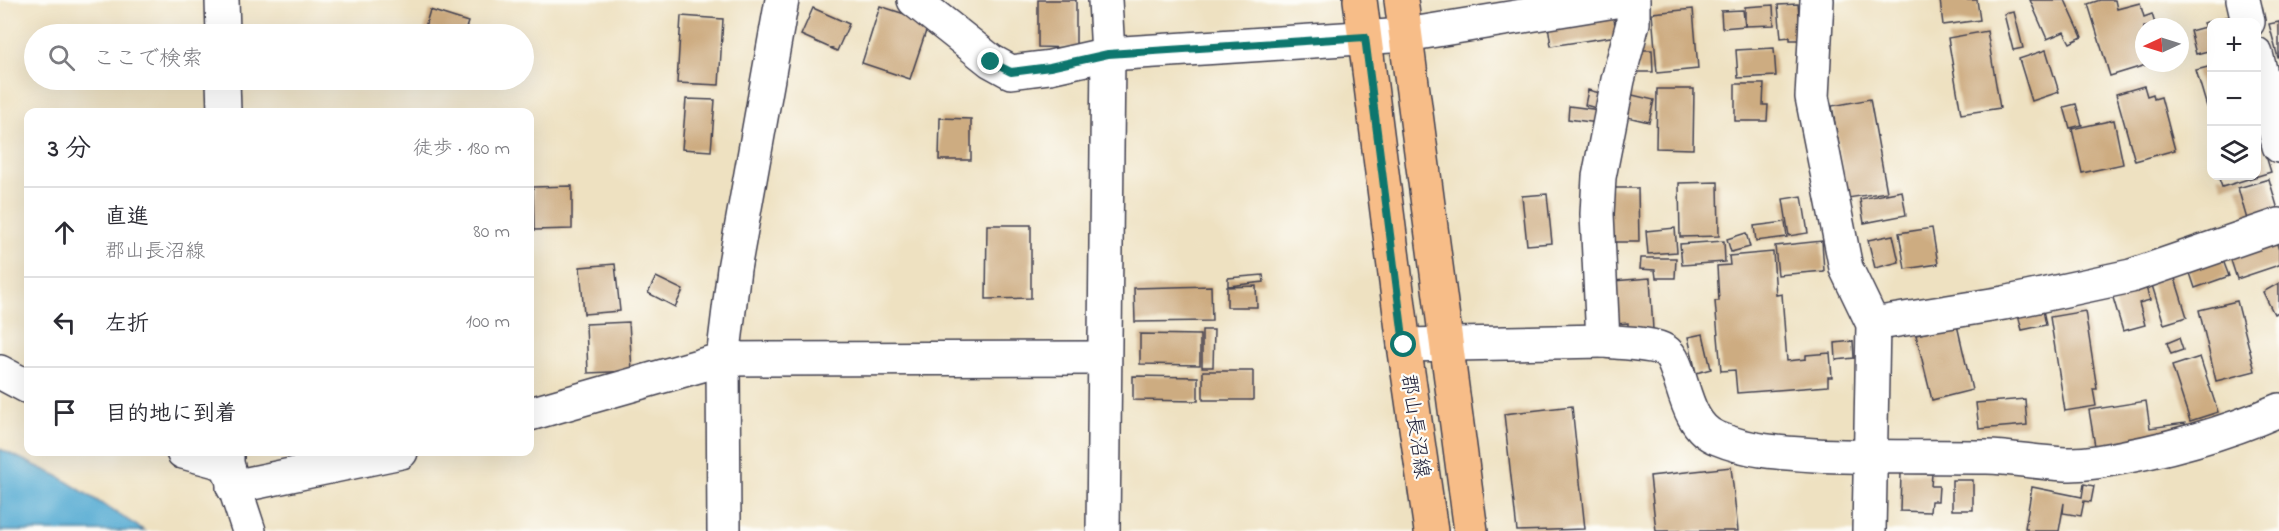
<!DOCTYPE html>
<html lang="ja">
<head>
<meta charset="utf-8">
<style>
	:root { --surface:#fff; --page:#f7f7f7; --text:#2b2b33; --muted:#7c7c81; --line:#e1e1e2 }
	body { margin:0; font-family:"Indie Flower","Klee One",sans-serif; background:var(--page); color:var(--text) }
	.controls { position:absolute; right:18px; top:18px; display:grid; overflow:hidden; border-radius:12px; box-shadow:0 6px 24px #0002 }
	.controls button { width:54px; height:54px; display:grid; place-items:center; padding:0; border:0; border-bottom:2px solid var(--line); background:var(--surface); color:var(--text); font:30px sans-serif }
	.compass { position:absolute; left:2135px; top:18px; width:54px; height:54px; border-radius:50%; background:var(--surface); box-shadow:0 6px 24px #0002; rotate:266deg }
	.stop { position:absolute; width:18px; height:18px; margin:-14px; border:4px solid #0f766e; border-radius:50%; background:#fff }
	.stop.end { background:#0f766e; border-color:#fff; box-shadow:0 2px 6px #0008 }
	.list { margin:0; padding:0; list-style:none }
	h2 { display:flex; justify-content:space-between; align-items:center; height:78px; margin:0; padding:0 24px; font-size:26px }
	h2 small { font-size:20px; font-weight:400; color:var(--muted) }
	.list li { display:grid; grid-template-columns:39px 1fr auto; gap:18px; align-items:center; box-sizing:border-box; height:90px; padding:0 24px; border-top:2px solid var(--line) }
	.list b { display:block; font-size:22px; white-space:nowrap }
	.list p { margin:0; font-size:20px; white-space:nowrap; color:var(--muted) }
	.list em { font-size:20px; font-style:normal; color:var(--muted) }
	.icon { flex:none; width:33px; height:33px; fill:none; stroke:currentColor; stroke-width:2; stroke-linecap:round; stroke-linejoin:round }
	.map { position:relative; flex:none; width:2279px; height:531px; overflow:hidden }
	.search { position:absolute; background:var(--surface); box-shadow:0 6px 24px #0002; left:24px; top:24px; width:510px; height:66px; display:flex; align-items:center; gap:15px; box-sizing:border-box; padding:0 21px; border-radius:33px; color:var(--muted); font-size:22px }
	.panel { position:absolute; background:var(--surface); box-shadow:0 6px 24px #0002; left:24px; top:108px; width:510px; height:348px; border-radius:12px }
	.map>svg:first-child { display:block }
	.water { fill:#57acd3; stroke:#3c6787; stroke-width:1.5 }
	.building { fill:#cdac81 }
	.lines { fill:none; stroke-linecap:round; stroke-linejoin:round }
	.minor-casing { stroke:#413f4f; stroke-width:36 }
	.major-casing { stroke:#413f4f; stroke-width:36 }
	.minor { stroke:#fff; stroke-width:33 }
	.major { stroke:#f7bd88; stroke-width:33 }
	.route { stroke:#0f766e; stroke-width:8 }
	.labels { text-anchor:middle; stroke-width:4.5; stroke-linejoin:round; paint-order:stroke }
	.street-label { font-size:21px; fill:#22223b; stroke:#fdfcf7 }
</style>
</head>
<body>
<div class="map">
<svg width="2279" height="531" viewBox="0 0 2279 531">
	<rect width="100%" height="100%" fill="#fdfcf7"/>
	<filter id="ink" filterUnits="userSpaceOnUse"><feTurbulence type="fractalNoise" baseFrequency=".0167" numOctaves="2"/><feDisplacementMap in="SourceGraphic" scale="12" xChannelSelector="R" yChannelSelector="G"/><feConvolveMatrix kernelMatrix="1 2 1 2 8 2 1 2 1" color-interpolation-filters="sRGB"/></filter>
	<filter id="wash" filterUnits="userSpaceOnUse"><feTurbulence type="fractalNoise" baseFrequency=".008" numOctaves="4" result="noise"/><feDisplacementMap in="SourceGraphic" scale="24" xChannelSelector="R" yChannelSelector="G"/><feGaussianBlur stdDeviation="1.35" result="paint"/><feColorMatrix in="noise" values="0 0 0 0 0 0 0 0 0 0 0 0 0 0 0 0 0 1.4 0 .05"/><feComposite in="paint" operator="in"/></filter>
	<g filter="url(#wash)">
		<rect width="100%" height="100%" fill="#eee1c1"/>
		<polygon class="water" points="0,449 58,476 145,531 0,531"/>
		<g id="blocks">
			<g class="building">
				<polygon points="1038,0 1076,0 1076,48 1038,47"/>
				<polygon points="1940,0 1977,0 1980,20 1943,25"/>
				<polygon points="2030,0 2065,0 2082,37 2070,43 2064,32 2047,39"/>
				<polygon points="2100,0 2115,0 2117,9 2140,3 2144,17 2152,14 2156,27 2144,27 2144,63 2149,64 2110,76 2088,4"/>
				<polygon points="1798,4 1801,40 1790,40 1790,37 1781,38 1778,5"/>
				<polygon points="1773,5 1774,25 1745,26 1745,7"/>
				<polygon points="880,6 929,22 910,79 862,63"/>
				<polygon points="813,8 849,24 837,51 801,35"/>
				<polygon points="1693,9 1698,69 1657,73 1652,13"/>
				<polygon points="430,10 468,22 464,34 423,34"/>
				<polygon points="1743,10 1745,26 1722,28 1721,11"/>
				<polygon points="2014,12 2023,48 2013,50 2004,14"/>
				<polygon points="1613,14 1617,36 1551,46 1548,25"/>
				<polygon points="681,16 723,19 719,85 677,83"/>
				<polygon points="2227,17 2228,22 2212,22 2212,50 2196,54 2190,31 2205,27 2203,23"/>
				<polygon points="2279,22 2279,58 2278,58 2269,24"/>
				<polygon points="1987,31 2000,108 1961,114 1948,38"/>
				<polygon points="1774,48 1776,76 1738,78 1736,50"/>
				<polygon points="1638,50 1652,50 1653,72 1638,72"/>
				<polygon points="2046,50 2059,92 2032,101 2019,59"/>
				<polygon points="2212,66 2212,106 2207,107 2196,70"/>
				<polygon points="1735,84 1764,84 1763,105 1768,105 1767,121 1735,121"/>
				<polygon points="2144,86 2147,96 2153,94 2154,99 2161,97 2175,150 2135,161 2116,94"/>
				<polygon points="1657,89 1694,89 1693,149 1656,148"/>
				<polygon points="1588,90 1604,94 1600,109 1585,105"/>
				<polygon points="1628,94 1654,100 1649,122 1623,116"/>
				<polygon points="686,99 715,100 711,151 682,149"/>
				<polygon points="1870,99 1887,192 1848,198 1832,106"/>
				<polygon points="2076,104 2082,125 2070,128 2064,107"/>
				<polygon points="1569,106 1600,110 1598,123 1568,119"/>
				<polygon points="940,118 971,119 971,160 939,160"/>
				<polygon points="2114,120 2123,164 2082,173 2072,129"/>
				<polygon points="2261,140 2271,172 2222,187 2218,176 2256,176 2256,141"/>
				<polygon points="2269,179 2279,213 2250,230 2238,188"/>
				<polygon points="1718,182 1719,236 1680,237 1679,183"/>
				<polygon points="572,186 572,229 534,230 533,187"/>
				<polygon points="1608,188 1638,188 1639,242 1609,242"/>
				<polygon points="1902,191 1906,215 1864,223 1860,199"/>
				<polygon points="1547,194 1552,243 1527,245 1522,196"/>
				<polygon points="1802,196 1808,233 1789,236 1783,199"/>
				<polygon points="1785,222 1787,237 1756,241 1754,226"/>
				<polygon points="987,225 1031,225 1031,298 986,299"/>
				<polygon points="1675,228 1677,252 1648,254 1646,231"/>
				<polygon points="1932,228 1938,264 1905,269 1899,233"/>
				<polygon points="1746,233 1750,247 1731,252 1727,239"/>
				<polygon points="1893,235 1899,262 1875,268 1868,240"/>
				<polygon points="2275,238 2279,250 2279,265 2237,279 2229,254"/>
				<polygon points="1724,241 1725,262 1682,265 1680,244"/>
				<polygon points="1822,241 1824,271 1778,275 1775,246"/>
				<polygon points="1773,252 1776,295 1782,294 1787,361 1806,359 1806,355 1830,353 1832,377 1828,377 1828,386 1737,393 1735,370 1721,371 1715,301 1719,301 1717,266 1730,265 1729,256"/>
				<polygon points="2221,255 2229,276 2195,288 2188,267"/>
				<polygon points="1641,258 1676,258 1675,278 1656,278 1655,270 1640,269"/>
				<polygon points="615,264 620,311 584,314 580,267"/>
				<polygon points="1263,275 1264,282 1228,286 1228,278"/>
				<polygon points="2174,275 2187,317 2164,324 2151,282"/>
				<polygon points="656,277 683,290 675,307 648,293"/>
				<polygon points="1650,278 1653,330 1628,332 1628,323 1615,324 1613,281"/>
				<polygon points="2144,281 2150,300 2139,303 2145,325 2123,331 2111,291"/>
				<polygon points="2279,283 2279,312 2274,314 2263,292"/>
				<polygon points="1211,286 1212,321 1135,322 1134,288"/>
				<polygon points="1256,286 1257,307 1227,307 1227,287"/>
				<polygon points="2237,301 2255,371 2216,381 2199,310"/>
				<polygon points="2043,310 2046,325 2022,330 2018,315"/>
				<polygon points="2085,311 2097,389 2093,389 2096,406 2065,411 2050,317"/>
				<polygon points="629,322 632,371 588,373 586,324"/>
				<polygon points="1957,325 1972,390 1932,400 1916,335"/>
				<polygon points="1202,330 1214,330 1213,367 1202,367"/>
				<polygon points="1140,334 1200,335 1200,365 1140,364"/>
				<polygon points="1703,334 1711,369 1696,373 1688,337"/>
				<polygon points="2179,338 2183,350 2171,354 2167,343"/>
				<polygon points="1853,341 1854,358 1836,360 1835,343"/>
				<polygon points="2200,357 2218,412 2190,421 2172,366"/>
				<rect x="1203" y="371" width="50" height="29"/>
				<polygon points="1133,376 1198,377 1198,401 1133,400"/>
				<polygon points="2025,399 2027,425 1979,429 1976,403"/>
				<polygon points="2146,401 2150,428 2185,423 2186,432 2095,446 2089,410"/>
				<polygon points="1572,406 1585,529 1517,531 1504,414"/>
				<polygon points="1731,467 1738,531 1656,531 1650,476"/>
				<polygon points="1901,473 1932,474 1931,486 1939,486 1938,501 1931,501 1930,512 1900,511"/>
				<rect x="1952" y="480" width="21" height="30"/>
				<polygon points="2084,484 2094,486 2091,502 2084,501 2081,516 2063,513 2064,503 2059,531 2027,531 2027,528 2025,528 2032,487 2082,497"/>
			</g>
		</g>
	</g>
	<g filter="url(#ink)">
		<use href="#blocks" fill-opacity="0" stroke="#413f4f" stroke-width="1.5"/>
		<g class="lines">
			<defs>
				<g id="minor">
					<polyline points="222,0 223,34"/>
					<polyline points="914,0 991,61 1011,72 1050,67 1108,54 1406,35 1621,0"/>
					<path d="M1633,0V23L1618,80L1599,177L1597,214L1603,341C1619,343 1653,343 1665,351C1684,363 1681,425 1717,438C1748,451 1781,453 1815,455C1872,458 1930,456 1987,457C2024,458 2059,468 2096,462C2158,452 2222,435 2279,410"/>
					<polyline points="1817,0 1812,97 1846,268 1873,324 1869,531"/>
					<polyline points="2243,0 2248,22"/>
					<polyline points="2256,54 2279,146"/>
					<polyline points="223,80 224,112"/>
					<polyline points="1873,324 2004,303 2131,276 2279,225"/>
					<polyline points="1404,345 1603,341"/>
					<polyline points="0,372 28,387"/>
					<polyline points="530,414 723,359 1104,358"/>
					<polyline points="183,452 227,464"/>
					<polyline points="227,452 227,464 249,531"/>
					<polyline points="233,487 401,452"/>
					<polyline points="724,531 723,359 734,269 782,0"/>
					<polyline points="1103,531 1108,54 1105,0"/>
				</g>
				<g id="major">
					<polyline points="1360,0 1404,345 1431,531"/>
					<polyline points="1401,0 1471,531"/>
				</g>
			</defs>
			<use href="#minor" class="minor-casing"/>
			<use href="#major" class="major-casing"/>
			<use href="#minor" class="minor"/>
			<use href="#major" class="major"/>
		</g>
	</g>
	<g class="lines" filter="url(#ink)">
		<polyline class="route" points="991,62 1011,72 1050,67 1108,54 1365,37 1404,345"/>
	</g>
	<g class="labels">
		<g class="street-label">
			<text transform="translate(1416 426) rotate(82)" y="7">郡山長沼線</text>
		</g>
	</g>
</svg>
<div class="controls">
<button>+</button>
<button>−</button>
<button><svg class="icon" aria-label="layers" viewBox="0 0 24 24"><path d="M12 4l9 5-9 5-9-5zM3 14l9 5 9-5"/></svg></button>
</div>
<svg class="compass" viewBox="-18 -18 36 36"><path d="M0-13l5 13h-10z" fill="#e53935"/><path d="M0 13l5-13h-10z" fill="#7c7c81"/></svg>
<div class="stop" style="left:1404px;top:345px"></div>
<div class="stop end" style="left:991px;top:62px"></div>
<div class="search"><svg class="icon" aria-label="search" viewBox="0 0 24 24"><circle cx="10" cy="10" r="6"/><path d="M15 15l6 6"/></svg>ここで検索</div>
<section class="panel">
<h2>3 分<small>徒歩 · 180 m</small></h2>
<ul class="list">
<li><svg class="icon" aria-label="ahead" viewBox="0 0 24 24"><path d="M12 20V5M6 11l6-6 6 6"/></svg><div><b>直進</b><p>郡山長沼線</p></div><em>80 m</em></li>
<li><svg class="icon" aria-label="left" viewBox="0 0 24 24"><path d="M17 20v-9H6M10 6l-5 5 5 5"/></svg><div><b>左折</b></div><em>100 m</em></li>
<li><svg class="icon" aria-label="arrive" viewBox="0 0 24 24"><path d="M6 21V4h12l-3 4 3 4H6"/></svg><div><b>目的地に到着</b></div></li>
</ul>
</section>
</div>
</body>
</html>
